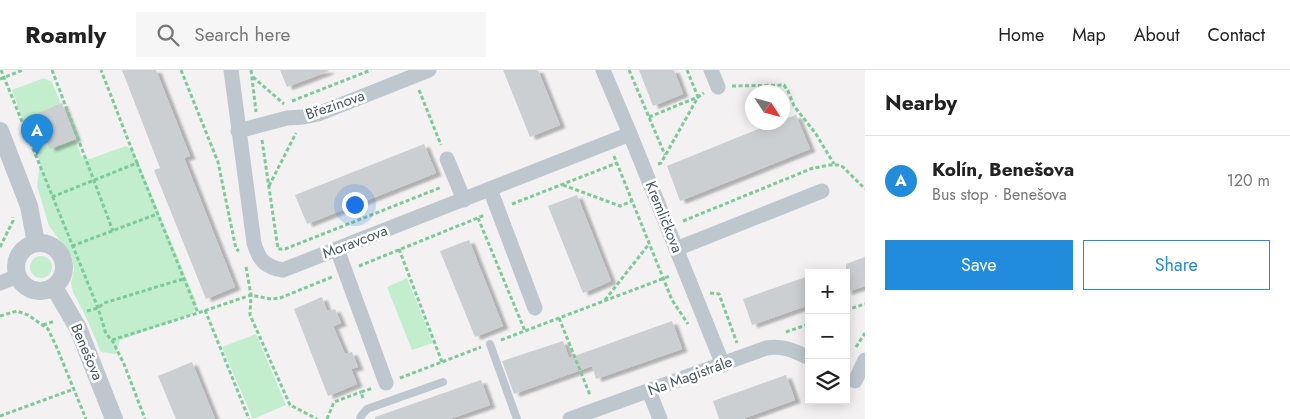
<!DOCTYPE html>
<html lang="en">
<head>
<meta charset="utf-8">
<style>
	:root { --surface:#fff; --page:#f6f6f6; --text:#222; --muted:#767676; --line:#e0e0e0; --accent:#228cdc }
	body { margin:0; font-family:Jost,sans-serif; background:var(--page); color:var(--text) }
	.controls { position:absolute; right:15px; bottom:15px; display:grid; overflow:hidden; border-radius:0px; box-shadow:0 2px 12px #0003 }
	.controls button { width:45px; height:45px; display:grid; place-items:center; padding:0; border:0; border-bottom:1px solid var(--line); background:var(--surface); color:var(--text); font:25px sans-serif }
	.compass { position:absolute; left:745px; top:15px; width:45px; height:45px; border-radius:50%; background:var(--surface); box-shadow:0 2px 12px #0003; rotate:126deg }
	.you { position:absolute; left:354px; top:134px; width:18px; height:18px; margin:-12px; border:4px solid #fff; border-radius:50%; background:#1a73e8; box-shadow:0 0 0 8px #1a73e833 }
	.badge { display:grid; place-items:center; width:32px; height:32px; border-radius:50%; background:var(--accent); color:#fff; font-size:16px; font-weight:700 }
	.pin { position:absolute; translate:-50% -41px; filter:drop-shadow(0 1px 2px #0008) }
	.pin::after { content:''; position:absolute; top:26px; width:18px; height:15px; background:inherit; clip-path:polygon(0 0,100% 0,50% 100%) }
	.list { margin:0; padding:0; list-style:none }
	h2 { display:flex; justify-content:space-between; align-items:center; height:65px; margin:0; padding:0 20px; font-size:21px }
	h2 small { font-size:16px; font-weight:400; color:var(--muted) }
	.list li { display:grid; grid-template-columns:32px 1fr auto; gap:15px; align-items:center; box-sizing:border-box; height:90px; padding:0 20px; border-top:1px solid var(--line) }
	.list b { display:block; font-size:19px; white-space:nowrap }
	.list p { margin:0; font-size:16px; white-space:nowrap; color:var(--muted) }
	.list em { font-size:16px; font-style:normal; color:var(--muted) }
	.actions { display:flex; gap:10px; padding:15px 20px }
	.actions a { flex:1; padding:11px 0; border:1px solid var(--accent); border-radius:0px; text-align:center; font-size:18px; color:var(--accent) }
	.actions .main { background:var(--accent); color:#fff }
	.icon { flex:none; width:28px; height:28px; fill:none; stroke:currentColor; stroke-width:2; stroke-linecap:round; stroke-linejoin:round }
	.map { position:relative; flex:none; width:865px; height:349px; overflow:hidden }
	header { display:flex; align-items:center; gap:30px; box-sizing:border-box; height:70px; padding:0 25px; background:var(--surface); border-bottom:1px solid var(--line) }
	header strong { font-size:24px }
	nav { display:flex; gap:28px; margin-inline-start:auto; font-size:18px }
	.search { width:350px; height:45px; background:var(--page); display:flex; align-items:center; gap:12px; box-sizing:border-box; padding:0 18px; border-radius:0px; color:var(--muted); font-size:19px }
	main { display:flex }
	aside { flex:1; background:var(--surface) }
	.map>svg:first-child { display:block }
	.green { fill:#c2eecd }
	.building { fill:#cbcfd2; filter:url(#shadow) }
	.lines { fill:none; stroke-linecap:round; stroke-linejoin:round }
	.path { stroke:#7bca99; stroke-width:3; stroke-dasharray:4 2.5; stroke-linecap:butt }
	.service { stroke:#bdc7cd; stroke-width:8 }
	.minor { stroke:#bdc7cd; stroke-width:15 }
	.tertiary { stroke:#bdc7cd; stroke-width:18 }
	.labels { text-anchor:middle; stroke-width:5; stroke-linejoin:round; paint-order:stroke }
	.street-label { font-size:15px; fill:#49575d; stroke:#fff }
</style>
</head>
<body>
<header>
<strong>Roamly</strong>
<div class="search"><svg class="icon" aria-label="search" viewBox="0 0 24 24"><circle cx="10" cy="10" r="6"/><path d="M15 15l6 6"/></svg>Search here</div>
<nav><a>Home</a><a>Map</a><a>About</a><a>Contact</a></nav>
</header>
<main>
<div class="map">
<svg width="865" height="349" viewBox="0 0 865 349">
	<defs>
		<filter id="shadow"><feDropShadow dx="5.5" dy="3" stdDeviation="1" flood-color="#0004"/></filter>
	</defs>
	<rect width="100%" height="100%" fill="#f3f1f1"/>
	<g class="green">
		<polygon points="44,8 52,12 82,87 90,89 126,76 134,82 197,234 192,244 120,270 116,284 101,282 87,249 73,222 71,213 74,199 72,187 49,156 37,116 40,92 24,53 12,20"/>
		<circle cx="41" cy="197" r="11"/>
		<polygon points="407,208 433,273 412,280 387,217"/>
		<polygon points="256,264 286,335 253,349 222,277"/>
	</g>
	<g class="building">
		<polygon points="122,0 156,0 190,86 184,88 235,217 206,229 154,100 160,98"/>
		<polygon points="280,0 328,0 329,1 287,17"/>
		<polygon points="503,0 538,0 560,55 530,67"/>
		<polygon points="639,0 674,0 683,24 653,36"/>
		<polygon points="62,33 76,69 50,79 36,44"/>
		<polygon points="796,45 810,79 680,131 667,96 776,52 782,52 782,50"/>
		<polygon points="424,74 436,103 307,154 295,125"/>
		<polygon points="577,125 611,211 583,223 548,136"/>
		<polygon points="469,170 503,256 475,267 440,181"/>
		<polygon points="865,187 865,216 846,222 846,194"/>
		<polygon points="809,206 809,235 752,255 743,229"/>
		<polygon points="322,227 327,241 335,239 341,253 333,256 345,284 352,282 358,297 351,299 357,314 328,326 294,239"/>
		<polygon points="672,251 682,279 596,309 592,296 514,324 502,291 563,271 569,288"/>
		<polygon points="192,292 215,349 176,349 158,306"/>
		<polygon points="786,305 795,330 742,349 719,349 713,331"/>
		<polygon points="481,310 490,335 450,349 375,349 375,347"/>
	</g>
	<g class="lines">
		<g class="path">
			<polyline points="1,0 98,238 106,264 112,270 124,294 145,349"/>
			<polyline points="52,0 113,161"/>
			<polyline points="181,0 218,92 236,179 239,181"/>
			<polyline points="251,0 256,42"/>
			<polyline points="629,0 665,85"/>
			<polyline points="253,7 284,34"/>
			<polyline points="0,9 23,0"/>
			<polyline points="732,16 784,15 788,21 794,36 816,64 834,94"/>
			<polyline points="419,20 441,75"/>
			<polyline points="292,31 371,0"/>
			<polyline points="649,47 698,27 687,0"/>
			<polyline points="262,70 278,179 285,179 442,117"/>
			<polyline points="614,86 672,230 688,254"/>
			<polyline points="137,93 198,243"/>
			<polyline points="658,94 661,93 698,27 704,23"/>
			<polyline points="563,115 620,136 632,131"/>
			<polyline points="269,116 296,63"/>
			<polyline points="52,127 137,93 101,0"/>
			<polyline points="512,134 617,93"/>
			<polyline points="478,148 525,261"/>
			<path d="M683,151L813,98C823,97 834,92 843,97L865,119"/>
			<polyline points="72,176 157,144"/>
			<polyline points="0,177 13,151 13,147"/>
			<polyline points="399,179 442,292"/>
			<polyline points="359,196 485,145"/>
			<polyline points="246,197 251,225 250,245 290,335 317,349"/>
			<polyline points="710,223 719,224 737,273"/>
			<polyline points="605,230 649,174"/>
			<polyline points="205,240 249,349"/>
			<polyline points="846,240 865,234"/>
			<polyline points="87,241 98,238 104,233 183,209"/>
			<polyline points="0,246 17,241 28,245 48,259 57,278 86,349"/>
			<polyline points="559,248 590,325"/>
			<polyline points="43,255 55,251"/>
			<polyline points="786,262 809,254"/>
			<polyline points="112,270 198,243 251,225 271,229 280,228 332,207"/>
			<polyline points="501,270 670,206"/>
			<polyline points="856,277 865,263"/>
			<polyline points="400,308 481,277"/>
			<polyline points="363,328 361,322 373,318"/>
			<polyline points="0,346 74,319"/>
			<polyline points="327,349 334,332 361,322"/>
		</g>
		<g class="service">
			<polyline points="490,274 517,349"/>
			<polyline points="360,349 361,346 367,339 443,312"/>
		</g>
		<g class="minor">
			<path d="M231,0L254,173C259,190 265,197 283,200L630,64"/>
			<polyline points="603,0 630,64 723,295"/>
			<polyline points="711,0 718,17"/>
			<polyline points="238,61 287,48 304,47 318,44 429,0"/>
			<polyline points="447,89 464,130"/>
			<polyline points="490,119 535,238"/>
			<polyline points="337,179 386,313"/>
			<polyline points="676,179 822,121"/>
			<polyline points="0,213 18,206"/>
			<polyline points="855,311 865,290"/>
			<polyline points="649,321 660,349"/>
			<path d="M570,349L766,278C783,275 794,281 809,288"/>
		</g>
		<g class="tertiary">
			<polyline points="0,61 29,136 36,173"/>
			<circle cx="40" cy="197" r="24"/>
			<polyline points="54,217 78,258 114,349"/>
		</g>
	</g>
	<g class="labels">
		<g class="street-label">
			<text transform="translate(335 35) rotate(-19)" y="5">Březinova</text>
			<text transform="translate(664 147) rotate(68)" y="5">Kremličkova</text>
			<text transform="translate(355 172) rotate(-21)" y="5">Moravcova</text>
			<text transform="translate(87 282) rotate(67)" y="5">Benešova</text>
			<text transform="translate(690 306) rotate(-20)" y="5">Na Magistrále</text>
		</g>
	</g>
</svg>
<div class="controls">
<button>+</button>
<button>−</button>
<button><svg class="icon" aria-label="layers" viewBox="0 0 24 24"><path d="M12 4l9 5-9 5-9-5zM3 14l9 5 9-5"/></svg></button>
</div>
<svg class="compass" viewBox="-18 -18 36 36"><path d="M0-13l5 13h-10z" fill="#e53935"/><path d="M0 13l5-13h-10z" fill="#767676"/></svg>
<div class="you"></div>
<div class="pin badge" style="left:37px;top:85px">A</div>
</div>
<aside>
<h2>Nearby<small></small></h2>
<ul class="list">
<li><span class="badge">A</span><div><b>Kolín, Benešova</b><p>Bus stop · Benešova</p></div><em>120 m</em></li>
</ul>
<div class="actions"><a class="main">Save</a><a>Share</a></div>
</aside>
</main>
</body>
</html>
